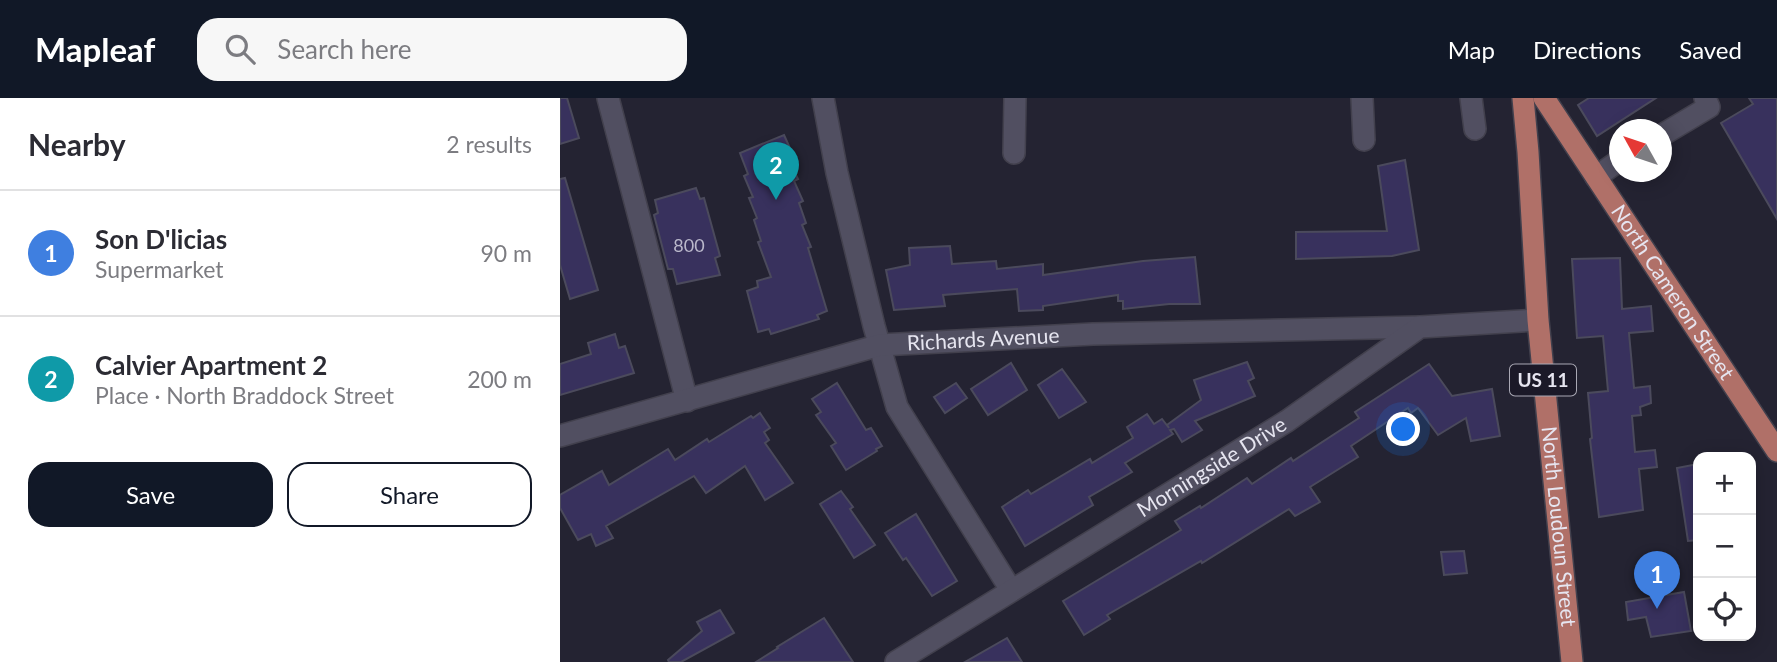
<!DOCTYPE html>
<html lang="en">
<head>
<meta charset="utf-8">
<style>
	:root { --surface:#fff; --page:#f7f7f7; --text:#2b2b33; --muted:#7c7c81; --line:#e1e1e2; --accent:#111827 }
	body { margin:0; font-family:Lato,sans-serif; background:var(--page); color:var(--text) }
	.controls { position:absolute; right:21px; bottom:21px; display:grid; overflow:hidden; border-radius:14px; box-shadow:0 4px 18px #0003 }
	.controls button { width:63px; height:63px; display:grid; place-items:center; padding:0; border:0; border-bottom:2px solid var(--line); background:var(--surface); color:var(--text); font:35px sans-serif }
	.compass { position:absolute; left:1049px; top:21px; width:63px; height:63px; border-radius:50%; background:var(--surface); box-shadow:0 4px 18px #0003; rotate:310deg }
	.you { position:absolute; left:844px; top:332px; width:24px; height:24px; margin:-18px; border:5px solid #fff; border-radius:50%; background:#1a73e8; box-shadow:0 0 0 10px #1a73e833 }
	.badge { display:grid; place-items:center; width:46px; height:46px; border-radius:50%; background:var(--accent); color:#fff; font-size:23px; font-weight:700 }
	.pin { position:absolute; translate:-50% -58px; filter:drop-shadow(0 2px 4px #0008) }
	.pin::after { content:''; position:absolute; top:37px; width:24px; height:21px; background:inherit; clip-path:polygon(0 0,100% 0,50% 100%) }
	.list { margin:0; padding:0; list-style:none }
	h2 { display:flex; justify-content:space-between; align-items:center; height:91px; margin:0; padding:0 28px; font-size:30px }
	h2 small { font-size:23px; font-weight:400; color:var(--muted) }
	.list li { display:grid; grid-template-columns:46px 1fr auto; gap:21px; align-items:center; box-sizing:border-box; height:126px; padding:0 28px; border-top:2px solid var(--line) }
	.list b { display:block; font-size:26px; white-space:nowrap }
	.list p { margin:0; font-size:23px; white-space:nowrap; color:var(--muted) }
	.list em { font-size:23px; font-style:normal; color:var(--muted) }
	.actions { display:flex; gap:14px; padding:21px 28px }
	.actions a { flex:1; padding:16px 0; border:2px solid var(--accent); border-radius:21px; text-align:center; font-size:24px; color:var(--accent) }
	.actions .main { background:var(--accent); color:#fff }
	.icon { flex:none; width:38px; height:38px; fill:none; stroke:currentColor; stroke-width:2; stroke-linecap:round; stroke-linejoin:round }
	.map { position:relative; flex:none; width:1217px; height:564px; overflow:hidden }
	header { display:flex; align-items:center; gap:42px; box-sizing:border-box; height:98px; padding:0 35px; background:var(--accent); color:#fff }
	header strong { font-size:33px }
	nav { display:flex; gap:38px; margin-inline-start:auto; font-size:24px }
	.search { width:490px; height:63px; background:var(--page); display:flex; align-items:center; gap:18px; box-sizing:border-box; padding:0 24px; border-radius:21px; color:var(--muted); font-size:26px }
	main { display:flex }
	aside { flex:1; background:var(--surface) }
	.map>svg:first-child { display:block }
	.building { fill:#38315d; stroke:#4b4a5c; stroke-width:2 }
	.lines { fill:none; stroke-linecap:round; stroke-linejoin:round }
	.minor-casing { stroke:#42404d; stroke-width:24 }
	.major-casing { stroke:#42404d; stroke-width:24 }
	.minor { stroke:#514f61; stroke-width:21 }
	.major { stroke:#b07068; stroke-width:21 }
	.labels { text-anchor:middle; stroke-width:5; stroke-linejoin:round; paint-order:stroke }
	.number-label { font-size:18px; fill:#bab8cb }
	.shield { fill:#1b1928; stroke:#a9a8b4; stroke-width:2 }
	.shield-label { font-size:19px; font-weight:bold; fill:#e6e5f0 }
	.street-label { font-size:21px; fill:#e6e5f0; stroke:#1b1928 }
</style>
</head>
<body>
<header>
<strong>Mapleaf</strong>
<div class="search"><svg class="icon" aria-label="search" viewBox="0 0 24 24"><circle cx="10" cy="10" r="6"/><path d="M15 15l6 6"/></svg>Search here</div>
<nav><a>Map</a><a>Directions</a><a>Saved</a></nav>
</header>
<main>
<aside>
<h2>Nearby<small>2 results</small></h2>
<ul class="list">
<li><span class="badge" style="background:#3f7fe0">1</span><div><b>Son D'licias</b><p>Supermarket</p></div><em>90 m</em></li>
<li><span class="badge" style="background:#0f9aa8">2</span><div><b>Calvier Apartment 2</b><p>Place · North Braddock Street</p></div><em>200 m</em></li>
</ul>
<div class="actions"><a class="main">Save</a><a>Share</a></div>
</aside>
<div class="map">
<svg width="1217" height="564" viewBox="0 0 1217 564">
	<rect width="100%" height="100%" fill="#242332"/>
	<g class="building">
		<polygon points="0,0 7,0 19,40 0,46"/>
		<polygon points="1029,0 1096,0 1037,38 1018,7"/>
		<polygon points="1189,0 1217,0 1217,121 1161,25 1193,6"/>
		<polygon points="224,37 234,59 229,63 238,81 234,83 243,103 239,105 246,125 242,127 251,149 248,150 267,213 257,217 259,221 211,236 209,231 198,234 187,193 198,189 197,183 211,179 198,144 201,143 194,122 197,120 189,100 193,99 184,78 188,76 180,55"/>
		<polygon points="845,62 859,152 832,158 736,161 736,134 827,133 818,68"/>
		<polygon points="5,80 38,192 10,201 0,167 0,81"/>
		<polygon points="136,90 140,101 144,100 160,158 155,160 160,177 117,186 113,171 108,171 94,117 98,115 95,102"/>
		<polygon points="390,148 392,166 436,163 437,171 483,166 483,177 583,163 635,159 640,206 609,206 563,211 563,203 558,203 558,197 483,208 483,212 459,213 457,191 383,197 385,208 334,212 326,172 350,167 349,150"/>
		<polygon points="1060,160 1062,211 1091,208 1093,233 1069,235 1074,290 1090,288 1091,305 1080,309 1081,317 1072,318 1075,354 1095,352 1097,369 1079,371 1083,412 1039,419 1030,341 1032,340 1028,295 1048,293 1043,238 1017,240 1012,161"/>
		<polygon points="55,236 59,250 65,248 74,275 0,297 0,266 31,256 28,245"/>
		<polygon points="687,264 694,280 688,283 695,298 635,323 642,332 622,344 614,331 610,332 613,336 565,365 572,374 529,399 533,407 465,448 442,409 468,392 471,396 530,361 532,365 573,340 567,329 587,316 594,326 602,321 609,330 607,327 641,302 634,282"/>
		<polygon points="451,265 467,292 428,317 411,291"/>
		<polygon points="869,266 892,298 932,291 940,338 911,343 906,320 878,337 858,310 851,315 848,310 791,348 798,359 750,389 760,404 735,418 729,411 642,465 641,463 547,517 550,521 524,537 503,503 621,432 615,423 640,408 641,410 687,380 692,386 731,360 733,363 799,320 795,314"/>
		<polygon points="502,271 526,304 499,320 478,287"/>
		<polygon points="277,285 306,332 311,330 322,348 316,351 317,353 286,372 271,348 276,345 256,317 261,314 252,301"/>
		<polygon points="396,285 407,300 385,315 374,299"/>
		<polygon points="200,315 210,330 204,334 209,342 205,345 233,385 205,402 185,368 146,395 134,378 46,428 53,440 36,448 31,436 18,442 0,410 0,397 42,373 49,387 108,351 115,362 147,341 149,344 191,318 193,320"/>
		<polygon points="1138,366 1138,442 1128,443 1117,370"/>
		<polygon points="281,393 293,409 290,411 315,447 294,460 260,406"/>
		<polygon points="356,416 397,483 372,498 346,460 343,462 325,435"/>
		<polygon points="904,453 907,475 884,477 881,454"/>
		<polygon points="1124,494 1131,533 1091,539 1086,519 1068,522 1066,504"/>
		<polygon points="160,512 174,535 121,564 109,564 108,562 142,533 137,524"/>
		<polygon points="264,520 293,564 196,564 218,550 217,549"/>
		<polygon points="447,540 462,564 405,564"/>
	</g>
	<g class="lines">
		<defs>
			<g id="minor">
				<polyline points="48,0 127,303"/>
				<polyline points="263,0 277,75 314,228 337,309 451,492"/>
				<polyline points="802,0 804,42"/>
				<polyline points="911,0 915,31"/>
				<polyline points="1102,37 1149,9 1145,0"/>
				<polyline points="454,55 455,0"/>
				<polyline points="1036,79 1060,62"/>
				<path id="s1" d="M0,338L320,247L533,236L860,229"/>
				<path id="s2" d="M336,564L727,323L860,229L978,222"/>
			</g>
			<g id="major">
				<path id="s3" d="M963,0L968,54L978,222L1012,564"/>
				<path id="s4" d="M984,0L1217,353"/>
			</g>
		</defs>
		<use href="#minor" class="minor-casing"/>
		<use href="#major" class="major-casing"/>
		<use href="#minor" class="minor"/>
		<use href="#major" class="major"/>
	</g>
	<g class="labels">
		<g class="number-label">
			<text x="129" y="154">800</text>
		</g>
		<rect class="shield" x="950" y="266.5" width="66" height="31" rx="5"/>
		<g class="shield-label">
			<text x="983" y="289">US 11</text>
		</g>
		<g class="street-label">
			<text dy="7" stroke="none"><textPath href="#s4" startOffset="233">North Cameron Street</textPath></text>
			<text dy="7" stroke="none"><textPath href="#s1" startOffset="436">Richards Avenue</textPath></text>
			<text dy="7" stroke="none"><textPath href="#s2" startOffset="371">Morningside Drive</textPath></text>
			<text dy="7" stroke="none"><textPath href="#s3" startOffset="430">North Loudoun Street</textPath></text>
		</g>
	</g>
</svg>
<div class="controls">
<button>+</button>
<button>−</button>
<button><svg class="icon" aria-label="locate" viewBox="0 0 24 24"><circle cx="12" cy="12" r="6"/><path d="M12 2v4M12 18v4M2 12h4M18 12h4"/></svg></button>
</div>
<svg class="compass" viewBox="-18 -18 36 36"><path d="M0-13l5 13h-10z" fill="#e53935"/><path d="M0 13l5-13h-10z" fill="#7c7c81"/></svg>
<div class="you"></div>
<div class="pin badge" style="left:1097px;top:511px;background:#3f7fe0">1</div>
<div class="pin badge" style="left:216px;top:102px;background:#0f9aa8">2</div>
</div>
</main>
</body>
</html>
